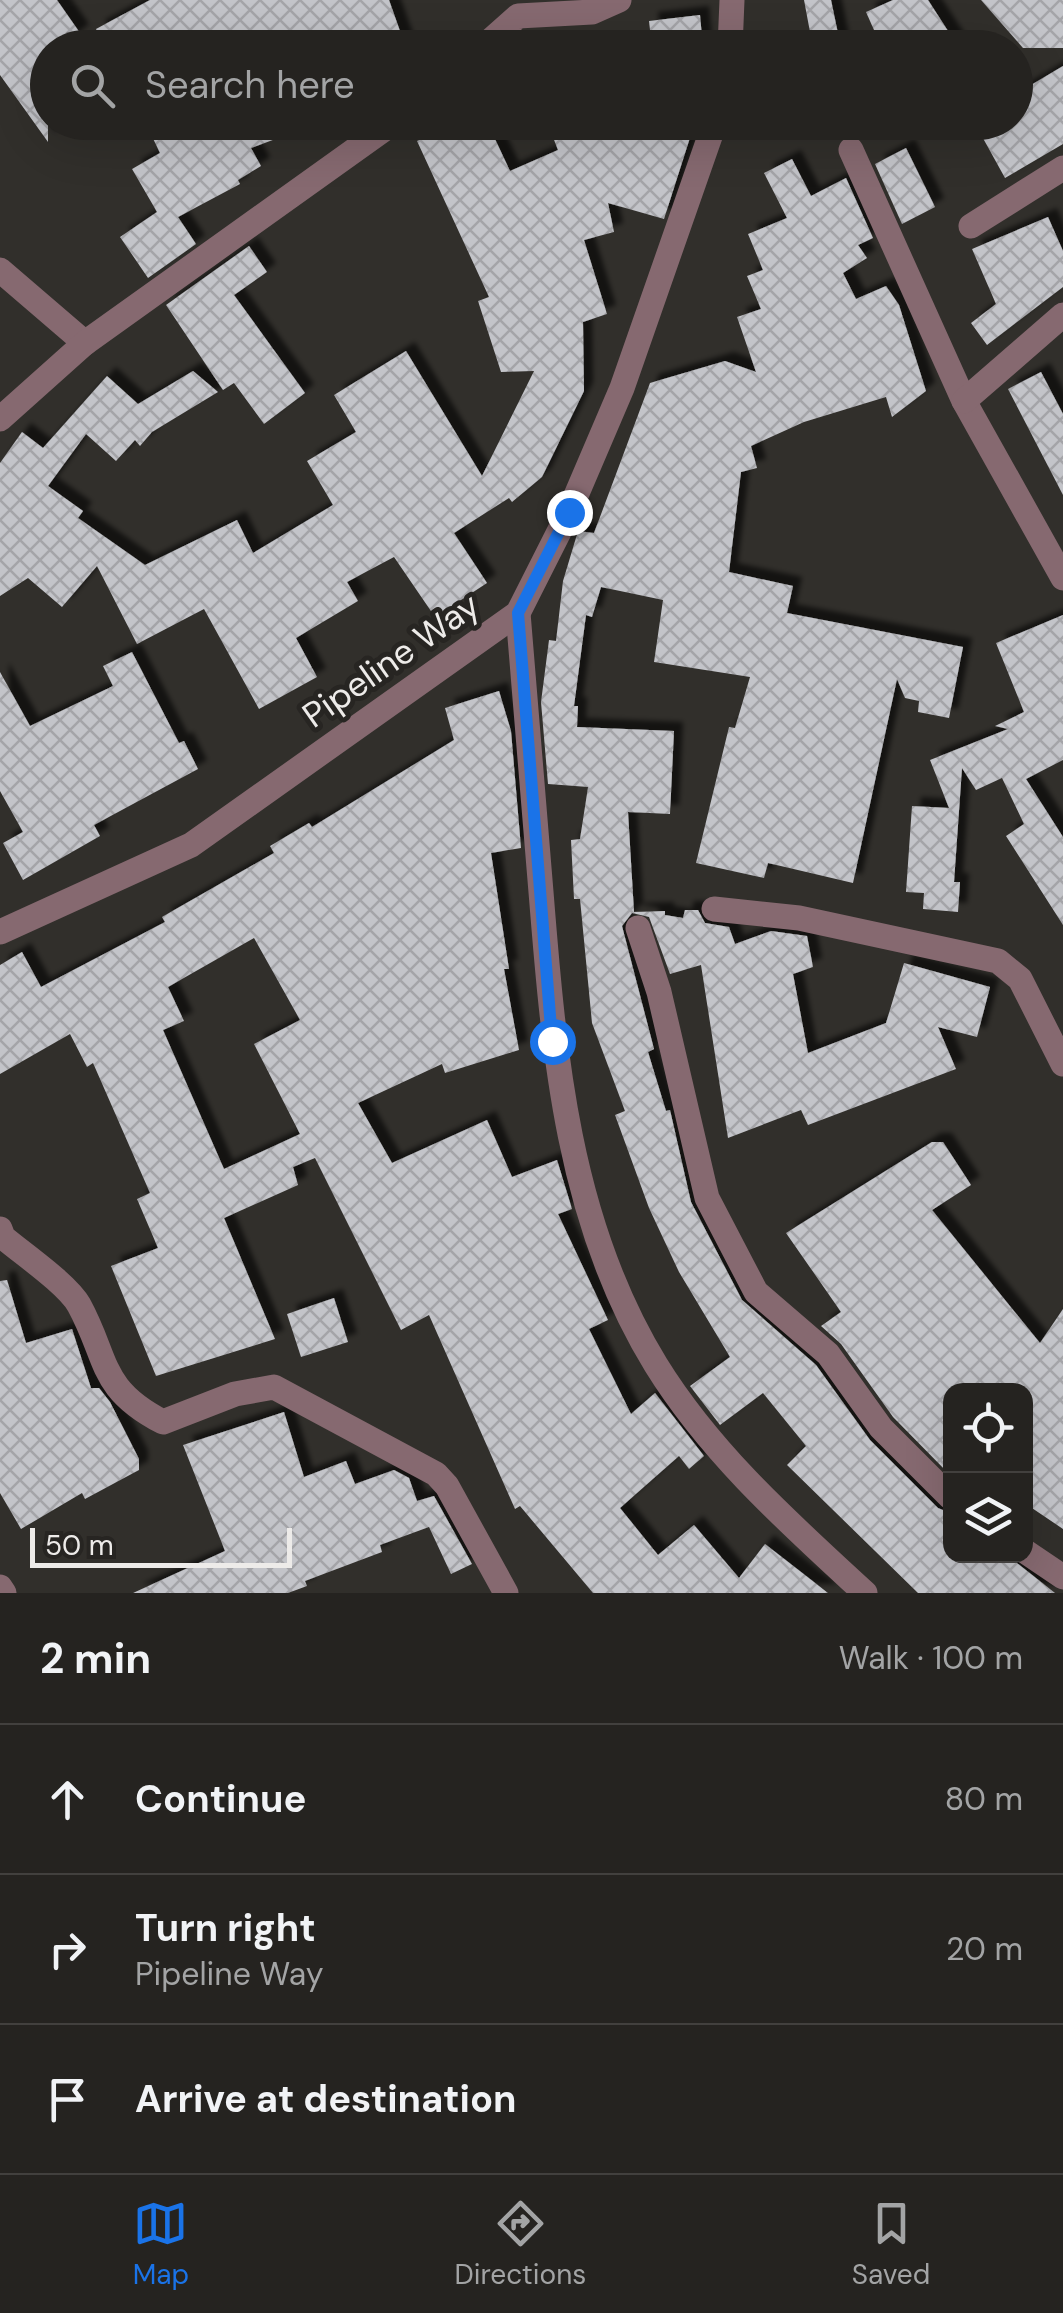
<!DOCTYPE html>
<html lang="en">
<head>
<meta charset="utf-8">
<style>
	:root { --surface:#252320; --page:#312f2d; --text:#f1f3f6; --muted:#a3a4a5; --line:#42403e; --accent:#1a73e8 }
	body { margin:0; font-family:"DM Sans",sans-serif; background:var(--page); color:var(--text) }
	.controls { position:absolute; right:30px; bottom:30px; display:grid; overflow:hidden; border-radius:20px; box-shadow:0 10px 40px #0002 }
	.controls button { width:90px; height:90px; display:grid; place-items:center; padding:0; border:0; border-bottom:2px solid var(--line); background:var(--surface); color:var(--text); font:50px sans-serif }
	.scale { position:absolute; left:30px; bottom:25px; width:262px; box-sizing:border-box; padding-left:10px; border:5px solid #edebe9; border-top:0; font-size:28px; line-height:35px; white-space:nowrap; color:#edebe9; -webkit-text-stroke:8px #272522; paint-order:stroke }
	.stop { position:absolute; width:30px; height:30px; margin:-22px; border:8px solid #1a73e8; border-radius:50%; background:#fff }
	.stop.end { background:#1a73e8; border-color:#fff; box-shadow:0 2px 10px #0008 }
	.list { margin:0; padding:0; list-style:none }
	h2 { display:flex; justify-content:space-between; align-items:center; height:130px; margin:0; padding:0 40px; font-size:42px }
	h2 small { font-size:32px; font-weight:400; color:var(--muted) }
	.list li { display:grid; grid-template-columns:65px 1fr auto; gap:30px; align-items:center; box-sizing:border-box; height:150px; padding:0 40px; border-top:2px solid var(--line) }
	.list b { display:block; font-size:38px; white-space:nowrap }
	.list p { margin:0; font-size:32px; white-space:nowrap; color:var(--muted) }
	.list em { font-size:32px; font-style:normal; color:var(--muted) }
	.icon { flex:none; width:55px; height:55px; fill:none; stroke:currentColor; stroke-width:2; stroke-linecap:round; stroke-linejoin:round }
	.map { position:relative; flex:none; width:1063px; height:1593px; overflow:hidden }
	.search { position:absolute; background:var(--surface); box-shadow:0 10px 40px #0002; left:30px; right:30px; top:30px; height:110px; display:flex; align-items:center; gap:25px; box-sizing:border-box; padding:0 35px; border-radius:55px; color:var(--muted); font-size:38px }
	.sheet { height:580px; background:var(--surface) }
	nav { display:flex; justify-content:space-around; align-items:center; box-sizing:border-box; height:140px; border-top:2px solid var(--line); background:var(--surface); font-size:28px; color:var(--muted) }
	nav a { display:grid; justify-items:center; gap:5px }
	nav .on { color:var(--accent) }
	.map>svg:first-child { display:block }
	.building { fill:url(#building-cross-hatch); fill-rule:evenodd; filter:url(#shadow) }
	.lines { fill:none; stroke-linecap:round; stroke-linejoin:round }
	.minor { stroke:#866970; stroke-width:25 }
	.route { stroke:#1a73e8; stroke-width:12 }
	.labels { text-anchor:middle; stroke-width:10; stroke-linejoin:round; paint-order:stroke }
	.street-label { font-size:35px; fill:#edebe9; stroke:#272522 }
</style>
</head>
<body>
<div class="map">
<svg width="1063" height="1593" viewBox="0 0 1063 1593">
	<defs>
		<pattern id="building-cross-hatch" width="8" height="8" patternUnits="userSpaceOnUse" patternTransform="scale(2.5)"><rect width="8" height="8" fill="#c3c4c9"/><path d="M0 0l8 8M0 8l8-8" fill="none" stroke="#a4a4a8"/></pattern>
		<filter id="shadow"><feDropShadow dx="9" dy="-9" stdDeviation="2.5" flood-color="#0009"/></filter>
	</defs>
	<rect width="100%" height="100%" fill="#312f2b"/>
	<g class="building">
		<polygon points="0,0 57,0 80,33 60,48 48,48 48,142 0,75"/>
		<polygon points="150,0 389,0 406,48 106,48 96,29"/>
		<polygon points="804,0 831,0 841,48 813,48"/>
		<polygon points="893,0 928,0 959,48 882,48 866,12"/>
		<polygon points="981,0 1063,0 1063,48 1023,48"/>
		<polygon points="700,15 703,48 652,48 649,21"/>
		<polygon points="1063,66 1063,144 1005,178 974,122 1016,122 1016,94"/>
		<polygon points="145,122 310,122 311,126 251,148 261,166 238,180 240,184 178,217 196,244 148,278 120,237 157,212 132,169 160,153"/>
		<polygon points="457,122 487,122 510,171 558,150 547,122 695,122 664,219 608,203 614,232 584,240 607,314 583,322 584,391 542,477 512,502 509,498 454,533 487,583 435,617 394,557 347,582 358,601 296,638 317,677 259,709 204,609 137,644 97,566 62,607 28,578 0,596 0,463 22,432 43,448 107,376 138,404 193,371 218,392 152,432 140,446 135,440 116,461 86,434 48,486 83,511 78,518 145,565 237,520 253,553 333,505 307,461 356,432 334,395 406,351 482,476 534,371 501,372 478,301 489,297 417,141"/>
		<polygon points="906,148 935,207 902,224 875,164"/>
		<polygon points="792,159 811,196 846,178 873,238 858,245 867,258 843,273 856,299 886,286 899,305 926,391 892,417 886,397 804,422 751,446 757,468 741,472 729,572 793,586 787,613 963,647 949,718 918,712 919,701 905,698 897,679 853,883 768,863 764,878 696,863 729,727 735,728 750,677 654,662 663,600 601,587 592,617 586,615 574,706 578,706 577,727 674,731 670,814 628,812 634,912 665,911 665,915 683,918 685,910 698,910 705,923 729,927 735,944 771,931 807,936 813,967 793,974 808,1053 886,1023 904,963 990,987 977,1037 938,1027 956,1069 808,1125 801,1110 728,1138 701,965 670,974 649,917 632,913 622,926 654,1049 648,1052 666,1111 670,1110 691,1202 742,1300 816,1365 870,1440 938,1508 950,1513 950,1556 1008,1556 1055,1593 918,1593 787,1465 806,1446 763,1393 720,1425 690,1386 730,1357 679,1272 649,1208 615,1115 625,1111 592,1023 580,899 574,899 571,840 580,839 588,787 548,784 541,702 549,640 556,641 563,581 578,531 594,533 650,383 725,361 756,372 737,317 761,309 747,276 763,270 748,234 787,218 764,173"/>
		<polygon points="1048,217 1063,251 1063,287 987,345 971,323 996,304 972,249"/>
		<polygon points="249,246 267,272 234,295 305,393 264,424 234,383 223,390 166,305"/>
		<polygon points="1041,372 1063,414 1063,495 1008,389"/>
		<polygon points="1063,615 1063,760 1026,779 1063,837 1063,925 1006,836 1024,824 1002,778 976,790 962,768 954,882 960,882 958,912 923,909 924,893 906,892 912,806 949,808 930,760 1008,729 995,726 1024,712 996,643"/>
		<polygon points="132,652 179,743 184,741 198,769 94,825 100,836 23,880 3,843 23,832 0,791 0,672 30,726 113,686 103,666"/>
		<path d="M499,691L511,731L521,848L491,853L509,969H504L519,1050L445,1073L442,1064L358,1103L392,1163L487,1120L512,1177L557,1160L572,1209L558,1214L608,1320L589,1329L631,1414L655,1393L704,1456L689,1469L679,1456L620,1508L658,1555L694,1525L739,1578L765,1544L828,1593H593L520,1506L515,1509L429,1315L401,1330L315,1158L293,1167L298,1185L224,1218L275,1339L156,1376L111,1266L158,1248L137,1199L150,1193L93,1063L87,1067L70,1034L0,1074V965L22,952L41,987L165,922L162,917L274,853L270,846L309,823L312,827L454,740L445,708ZM254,938L300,1020L254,1044L300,1134L224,1169L163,1030L184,1021L168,987Z"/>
		<polygon points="932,1142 943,1142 971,1185 932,1210 1040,1343 1063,1309 1063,1529 1026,1504 1026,1390 950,1390 950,1475 893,1417 841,1344 821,1326 841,1312 786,1233"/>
		<polygon points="7,1280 26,1343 72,1329 91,1388 99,1388 110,1402 139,1459 139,1470 85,1499 82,1493 21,1529 0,1493 0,1281"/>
		<polygon points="334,1298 348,1342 301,1357 287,1314"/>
		<polygon points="284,1412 304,1477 346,1461 355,1484 394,1470 409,1478 417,1501 434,1496 472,1564 451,1574 429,1527 380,1545 382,1552 305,1581 307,1586 288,1593 133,1593 225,1551 183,1445"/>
	</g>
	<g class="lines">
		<g class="minor">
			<polyline points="482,48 518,16 592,12 619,0"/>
			<polyline points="730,48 732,0"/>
			<polyline points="851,150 964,401 1063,578"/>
			<polyline points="971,226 1063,168"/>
			<polyline points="0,270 85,343"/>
			<polyline points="964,401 1063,315"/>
			<polyline points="0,419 85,343 394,122"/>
			<path d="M518,613C525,706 533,799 541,892C554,1055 568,1222 656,1365C711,1454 789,1523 865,1593"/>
			<polyline points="714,909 799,918 998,961 1020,979 1063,1064"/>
			<polyline points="638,928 659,992 707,1198 756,1292 828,1354 881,1428 950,1497"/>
			<polyline points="0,932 191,845 518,613 569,512 622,388 715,122"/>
			<path d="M0,1229L3,1237C23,1254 67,1284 79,1305C109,1360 98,1388 163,1422L235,1394L274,1387L436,1474L447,1486L506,1593"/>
			<polyline points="1026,1552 1063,1577"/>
			<polyline points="0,1587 4,1593"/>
		</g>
	</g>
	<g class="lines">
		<polyline class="route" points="552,1041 518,613 569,512"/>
	</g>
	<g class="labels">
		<g class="street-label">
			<text transform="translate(391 660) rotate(-35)" y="12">Pipeline Way</text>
		</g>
	</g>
</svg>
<div class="controls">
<button><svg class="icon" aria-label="locate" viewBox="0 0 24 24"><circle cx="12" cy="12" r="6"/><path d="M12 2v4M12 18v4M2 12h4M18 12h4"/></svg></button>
<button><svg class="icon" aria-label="layers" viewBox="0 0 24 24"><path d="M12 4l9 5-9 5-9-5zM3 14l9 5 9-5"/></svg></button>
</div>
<div class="scale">50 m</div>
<div class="stop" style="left:552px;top:1041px"></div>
<div class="stop end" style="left:569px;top:512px"></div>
<div class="search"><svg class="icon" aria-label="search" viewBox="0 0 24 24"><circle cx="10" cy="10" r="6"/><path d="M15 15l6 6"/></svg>Search here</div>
</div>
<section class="sheet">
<h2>2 min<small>Walk · 100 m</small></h2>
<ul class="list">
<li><svg class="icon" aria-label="ahead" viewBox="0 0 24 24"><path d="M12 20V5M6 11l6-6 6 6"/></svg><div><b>Continue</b></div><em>80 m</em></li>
<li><svg class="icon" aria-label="right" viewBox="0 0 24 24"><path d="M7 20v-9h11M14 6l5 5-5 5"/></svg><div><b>Turn right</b><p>Pipeline Way</p></div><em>20 m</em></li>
<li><svg class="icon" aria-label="arrive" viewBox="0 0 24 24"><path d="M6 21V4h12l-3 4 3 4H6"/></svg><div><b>Arrive at destination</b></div></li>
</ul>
</section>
<nav>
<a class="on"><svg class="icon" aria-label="map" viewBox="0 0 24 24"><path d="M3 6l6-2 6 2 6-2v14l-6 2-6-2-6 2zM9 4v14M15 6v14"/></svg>Map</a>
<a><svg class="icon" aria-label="directions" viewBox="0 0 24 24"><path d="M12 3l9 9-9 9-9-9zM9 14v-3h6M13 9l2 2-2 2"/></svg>Directions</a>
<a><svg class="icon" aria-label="saved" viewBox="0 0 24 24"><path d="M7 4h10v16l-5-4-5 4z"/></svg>Saved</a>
</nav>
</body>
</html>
